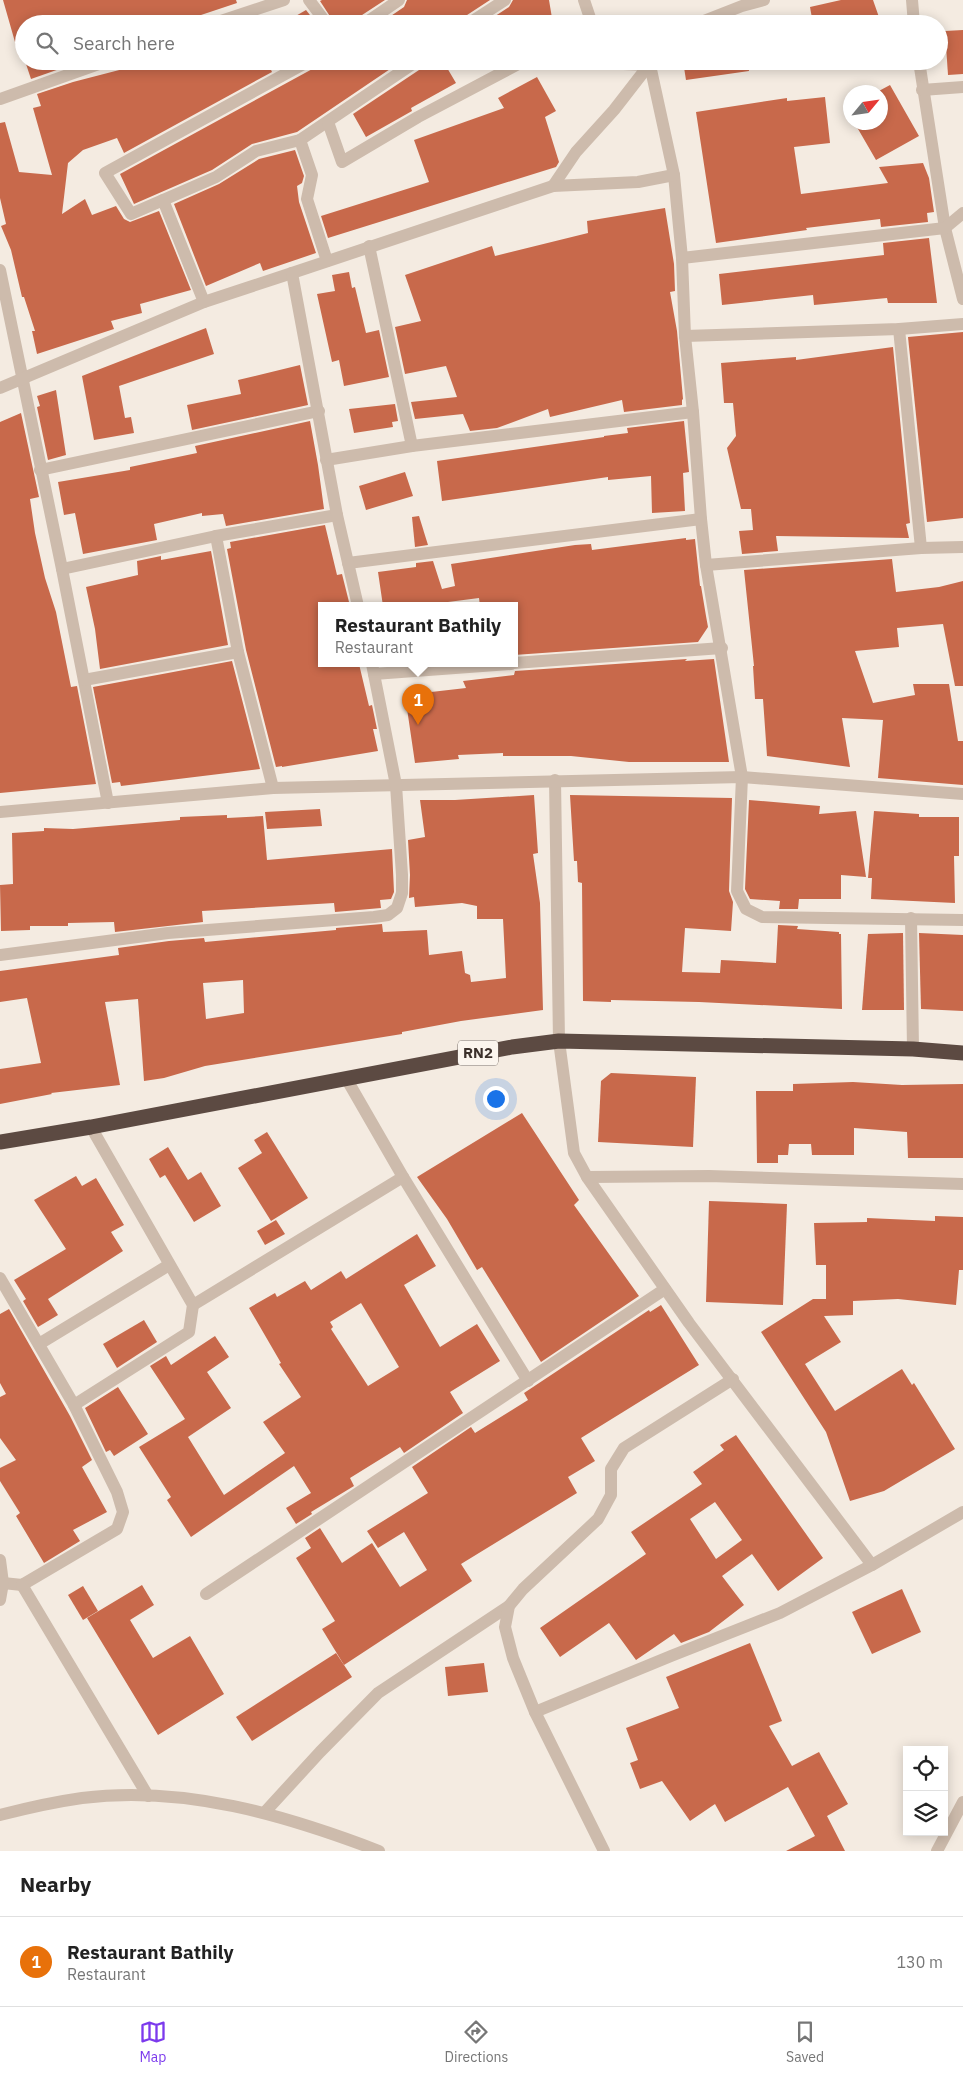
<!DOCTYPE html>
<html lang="en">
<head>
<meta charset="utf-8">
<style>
	:root { --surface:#fff; --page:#f6f6f6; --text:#222; --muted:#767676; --line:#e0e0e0; --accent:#7c3aed }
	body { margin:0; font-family:"IBM Plex Sans",sans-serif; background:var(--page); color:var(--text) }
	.controls { position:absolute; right:15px; bottom:15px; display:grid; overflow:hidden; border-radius:0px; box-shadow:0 2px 12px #0003 }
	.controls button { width:45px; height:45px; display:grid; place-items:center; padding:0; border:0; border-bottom:1px solid var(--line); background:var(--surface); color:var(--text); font:25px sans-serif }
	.compass { position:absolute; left:843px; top:85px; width:45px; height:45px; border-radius:50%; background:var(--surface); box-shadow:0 2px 12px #0003; rotate:61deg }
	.you { position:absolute; left:495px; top:1098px; width:18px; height:18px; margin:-12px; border:4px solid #fff; border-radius:50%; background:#1a73e8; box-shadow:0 0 0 8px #1a73e833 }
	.badge { display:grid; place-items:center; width:32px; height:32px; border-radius:50%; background:var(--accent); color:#fff; font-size:16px; font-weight:700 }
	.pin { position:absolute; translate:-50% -41px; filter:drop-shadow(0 1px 2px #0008) }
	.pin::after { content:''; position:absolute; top:26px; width:18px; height:15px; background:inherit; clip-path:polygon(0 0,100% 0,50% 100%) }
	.popup { position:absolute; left:318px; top:602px; width:200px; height:65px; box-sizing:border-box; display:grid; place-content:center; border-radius:0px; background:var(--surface); filter:drop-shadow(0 1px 4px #0005); font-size:16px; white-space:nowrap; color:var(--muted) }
	.popup b { font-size:19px; color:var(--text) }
	.popup::after { content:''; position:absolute; left:50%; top:100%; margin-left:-10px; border:10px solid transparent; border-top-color:var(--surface) }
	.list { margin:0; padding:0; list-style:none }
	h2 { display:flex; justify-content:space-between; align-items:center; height:65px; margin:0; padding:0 20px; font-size:21px }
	h2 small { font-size:16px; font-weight:400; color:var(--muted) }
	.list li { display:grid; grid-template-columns:32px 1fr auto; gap:15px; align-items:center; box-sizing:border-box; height:90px; padding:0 20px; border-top:1px solid var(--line) }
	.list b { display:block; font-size:19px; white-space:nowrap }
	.list p { margin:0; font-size:16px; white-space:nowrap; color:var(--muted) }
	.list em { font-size:16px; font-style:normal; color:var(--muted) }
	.icon { flex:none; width:28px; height:28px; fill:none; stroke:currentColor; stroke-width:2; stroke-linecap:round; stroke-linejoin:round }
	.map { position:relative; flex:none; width:963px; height:1851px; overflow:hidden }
	.search { position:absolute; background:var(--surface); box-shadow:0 2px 12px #0003; left:15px; right:15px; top:15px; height:55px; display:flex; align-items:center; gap:12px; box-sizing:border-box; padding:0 18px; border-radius:28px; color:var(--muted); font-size:19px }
	.sheet { height:155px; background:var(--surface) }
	nav { display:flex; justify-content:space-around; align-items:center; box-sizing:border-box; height:70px; border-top:1px solid var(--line); background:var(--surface); font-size:14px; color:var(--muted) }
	nav a { display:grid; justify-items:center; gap:2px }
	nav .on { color:var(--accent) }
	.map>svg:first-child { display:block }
	.building { fill:#c8694b; fill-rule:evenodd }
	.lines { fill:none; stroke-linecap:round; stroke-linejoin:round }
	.minor { stroke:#cdbbac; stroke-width:12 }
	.highway { stroke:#5c4a42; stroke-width:15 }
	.labels { text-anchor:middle; stroke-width:4.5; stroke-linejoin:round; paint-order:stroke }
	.shield { fill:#fbf5ee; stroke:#756b66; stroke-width:1 }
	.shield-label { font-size:15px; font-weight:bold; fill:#3b302b }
</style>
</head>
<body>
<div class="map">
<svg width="963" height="1851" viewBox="0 0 963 1851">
	<rect width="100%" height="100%" fill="#f4ebe1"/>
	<g class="building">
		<polygon points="3,0 236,0 237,3 174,24 24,24 24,55 19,56"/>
		<polygon points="322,0 385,0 359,17 356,24 335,24 320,1"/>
		<polygon points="407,0 490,0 464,17 460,24 379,24 404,7"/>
		<polygon points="513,0 549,0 553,24 483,24 509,7"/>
		<polygon points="841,0 873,0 880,20 868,24 813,24 810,7"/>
		<polygon points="306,10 317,24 282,24"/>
		<polygon points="963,30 963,74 948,75 945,31"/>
		<polygon points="25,61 66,61 68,66 31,79"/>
		<polygon points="153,61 168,61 171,68 188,61 267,61 272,72 124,153 117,138 83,150 68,163 62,214 85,199 92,215 116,206 124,219 130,222 159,211 191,290 140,304 142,313 111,321 114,329 37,354 32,331 35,331 24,297 22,297 11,250 1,226 6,224 0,198 0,123 5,122 19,172 52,175 33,108 41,106 37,94 73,82 127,68 127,70"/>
		<polygon points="327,61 356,61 361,69 373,61 402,61 297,132 252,144 212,170 134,204 120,174"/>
		<polygon points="425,61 443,61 456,83 411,108 412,111 366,137 353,114 422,68"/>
		<polygon points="683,61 748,61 749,71 686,80"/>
		<polygon points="537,77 556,111 545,117 559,162 556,167 328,238 321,216 429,182 414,140 504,108 498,98"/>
		<polygon points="890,85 919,136 876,160 854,122 880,122 880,92 877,92"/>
		<polygon points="825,97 830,143 794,147 801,194 888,183 879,167 923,163 929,178 934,212 927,213 928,222 881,227 880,219 806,228 807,230 716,243 696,112 787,98 787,101"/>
		<polygon points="295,150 304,176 302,183 297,186 299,202 316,253 263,271 260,263 206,286 174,204 219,184 259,159"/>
		<polygon points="665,208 674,264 675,291 670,292 677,331 683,399 682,400 682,405 624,412 622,400 550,417 548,409 497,428 470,431 463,414 415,419 411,402 457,397 446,366 405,374 395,327 421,321 405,275 492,246 495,256 588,233 587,221"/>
		<polygon points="929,238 937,303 888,303 887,298 814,305 813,295 722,305 719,274 884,255 883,243"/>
		<polygon points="349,272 352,288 355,287 366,333 379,330 389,377 344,386 339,360 332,362 317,294 335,291 332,275"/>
		<polygon points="206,328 214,354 119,386 125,418 131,417 134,433 94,440 82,376"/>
		<polygon points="963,332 963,518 927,522 908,337"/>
		<polygon points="893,347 910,523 906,524 909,538 776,536 778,551 742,554 739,531 753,530 751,509 741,509 727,448 736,436 733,403 724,403 721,363 796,357 796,360"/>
		<polygon points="300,365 308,405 192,430 187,405 241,394 238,380"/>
		<polygon points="56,390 66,455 48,460 37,407 40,406 37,396"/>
		<polygon points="395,404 398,421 392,422 393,427 354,433 349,409"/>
		<polygon points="21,413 39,497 30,499 35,533 45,578 56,612 71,687 77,686 96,784 0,793 0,422"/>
		<polygon points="310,421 318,465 324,509 226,526 223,514 202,516 202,513 154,524 157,540 83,554 75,513 64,515 58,482 130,470 130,467 197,453 195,446"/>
		<polygon points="684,421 689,472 683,473 685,511 652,513 651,476 608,480 608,477 442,501 437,461 604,437 604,436 628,433 627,428"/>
		<polygon points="405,472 413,496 366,510 359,486"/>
		<polygon points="419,516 428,545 415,547 412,517"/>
		<polygon points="325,525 337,575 342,574 350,606 322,606 322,664 359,664 369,706 372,705 377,729 373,729 378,751 282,767 282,766 276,767 246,650 227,549 231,548 230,542"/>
		<polygon points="686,538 686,540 695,539 700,586 701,586 706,616 708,627 698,642 514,655 514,602 480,606 479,598 448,602 448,606 383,606 378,572 416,567 416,563 433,561 442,589 455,586 451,564 575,545 591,544 592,550"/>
		<polygon points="211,551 228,645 100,669 95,629 86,587 138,575 137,561 161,556 161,560"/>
		<polygon points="892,559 896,592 939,587 963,581 963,686 955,686 943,624 897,628 899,647 855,651 873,703 915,695 913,684 949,684 958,741 963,741 963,785 878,778 883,720 842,718 850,767 767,756 763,699 755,699 753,666 754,666 744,570"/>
		<polygon points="687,659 685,661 714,659 729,762 629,762 571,756 503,756 503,753 458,755 459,759 415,763 405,695 466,688 463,681 514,675 515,671"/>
		<polygon points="232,661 260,769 121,786 120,782 112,783 93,687"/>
		<path d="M534,795L538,853L533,854L540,903L543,1010L461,1021L402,1032V1034L205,1066L164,1078L144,1081L138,999L105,1002L120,1085L51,1093L52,1094L0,1104V1069L41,1063L27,998L0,1002V971L119,955L118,948L169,941L204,938L205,942L336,930V928L382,924L383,932L427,930L429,955L462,951L465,973L470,975L471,982L506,978L503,919H477V906L462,903L415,907L414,897L409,898L410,875L408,840L425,837L420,800H455ZM243,980L244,1013L206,1019L203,983Z"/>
		<polygon points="570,795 732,798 729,891 733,902 731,931 685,928 682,972 720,973 721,960 776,963 778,925 798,926 797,929 839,932 839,934 841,934 842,1009 699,1002 611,1000 611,1002 583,1001 582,883 578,882 577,861 574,861"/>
		<polygon points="749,800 820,806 819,814 856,811 866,877 841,875 841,899 799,899 798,909 779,909 780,901 750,899 745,889"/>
		<polygon points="320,809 322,826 267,829 265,812"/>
		<polygon points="874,811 919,814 919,817 959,817 959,856 954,856 955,903 871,899 872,878 868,878"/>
		<polygon points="227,815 227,818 263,816 267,860 392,849 394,892 391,899 380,900 381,908 335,912 334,903 202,911 203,922 115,932 114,922 68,923 68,926 30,926 30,930 1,931 0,885 13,884 12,833 44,831 44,828 73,829 180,820 180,817"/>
		<polygon points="903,933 904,1010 862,1010 868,934"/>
		<polygon points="919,933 963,935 963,1011 921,1009"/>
		<polygon points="611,1073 696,1077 693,1147 598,1142 601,1081"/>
		<polygon points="853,1082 902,1085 963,1084 963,1158 908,1158 907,1132 854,1128 854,1155 812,1155 811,1144 789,1144 788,1155 778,1155 778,1163 757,1163 756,1091 793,1091 793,1084"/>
		<polygon points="522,1113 579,1200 574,1205 639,1296 541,1362 482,1267 477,1270 447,1219 417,1177"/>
		<polygon points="267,1132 308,1198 271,1221 238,1168 262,1153 254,1140"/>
		<polygon points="168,1147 188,1180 201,1172 221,1206 194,1222 165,1175 160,1178 149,1159"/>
		<polygon points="76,1176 82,1186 96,1178 124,1225 111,1232 123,1251 48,1299 58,1315 38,1327 23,1301 26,1299 14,1280 66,1249 34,1200"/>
		<polygon points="709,1201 787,1204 783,1305 706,1302"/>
		<polygon points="935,1216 963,1217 963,1270 959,1270 956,1305 898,1299 853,1301 853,1315 824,1316 841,1342 805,1364 835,1411 902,1369 912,1385 914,1383 955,1449 884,1491 850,1501 826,1432 761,1332 813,1299 826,1299 826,1265 816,1265 814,1223 867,1222 867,1218 935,1221"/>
		<polygon points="276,1220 285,1234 265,1245 257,1231"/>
		<path d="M417,1234L436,1266L404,1285L440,1347L477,1324L500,1361L450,1392L463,1413L404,1453L400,1447L350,1478L354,1486L311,1512L312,1514L296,1524L286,1508L311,1493L294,1466L191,1537L167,1500L171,1497L139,1447L185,1419L150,1366L166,1356L171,1365L215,1336L229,1357L207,1372L231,1408L188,1437L224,1495L285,1453L263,1422L301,1397L279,1364L281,1363L249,1308L275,1293L277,1297L305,1281L311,1290L341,1271L346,1279ZM361,1303L399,1367L368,1386L331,1329L333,1327L330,1322Z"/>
		<polygon points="661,1305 699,1365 581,1438 595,1461 568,1477 577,1493 461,1564 472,1581 344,1665 322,1629 335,1621 296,1558 311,1548 305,1538 320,1528 342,1563 372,1543 400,1587 427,1570 404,1532 378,1548 367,1531 428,1493 412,1467 471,1427 475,1433 528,1400 524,1393 649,1310 650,1312"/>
		<polygon points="9,1309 70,1416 92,1460 82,1467 107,1512 73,1530 80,1541 44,1563 16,1516 20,1513 0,1481 0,1468 16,1460 0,1438 0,1397 6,1394 0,1383 0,1314"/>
		<polygon points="144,1320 157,1342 117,1368 103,1344"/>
		<polygon points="118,1387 148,1434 114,1456 110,1450 106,1452 85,1408"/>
		<path d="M736,1435L823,1558L778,1591L752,1554L722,1576L744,1605L709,1632L681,1643L674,1634L636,1660L609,1623L560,1657L540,1628L646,1554L631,1532L702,1484L693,1472L724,1450L720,1445ZM715,1502L742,1540L716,1559L690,1519Z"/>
		<polygon points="142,1585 154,1605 130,1620 153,1658 190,1636 224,1694 158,1735 87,1618"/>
		<polygon points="83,1586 98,1611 83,1620 68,1595"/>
		<polygon points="902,1589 921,1632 872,1654 852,1612"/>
		<polygon points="750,1643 782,1721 769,1726 792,1766 819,1752 848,1804 827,1816 845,1851 786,1851 815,1836 788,1787 725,1822 715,1804 690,1821 662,1781 640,1789 630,1763 638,1760 626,1728 679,1708 666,1677"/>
		<polygon points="336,1653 352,1677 252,1741 236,1717"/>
		<polygon points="484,1663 488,1692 448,1696 445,1667"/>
	</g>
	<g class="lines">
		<g class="minor">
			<polyline points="309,0 327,24"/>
			<polyline points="584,0 592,24"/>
			<polyline points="912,0 914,24"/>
			<polyline points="212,24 284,0"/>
			<polyline points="364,24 399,0"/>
			<polyline points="468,24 505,0"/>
			<polyline points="696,24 742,6 764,0"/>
			<polyline points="309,61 105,173 131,214 216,177 256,151 300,140 417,61"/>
			<polyline points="619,61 623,64 650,65 674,175 682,258 685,336 693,412 701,519 706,565 742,777 737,891 746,909 762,917 963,920"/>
			<polyline points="919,61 945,228 963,299"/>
			<polyline points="922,90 963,87"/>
			<polyline points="0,99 107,61"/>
			<polyline points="328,122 342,162 418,117 524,61"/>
			<polyline points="300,140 312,175 307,199 327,261"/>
			<polyline points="553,186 576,152 614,110 652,61"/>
			<polyline points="163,200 204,302"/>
			<polyline points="369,246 412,446"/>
			<polyline points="682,258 945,228 963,213"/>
			<polyline points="0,270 62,569 108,803"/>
			<polyline points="899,329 921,548"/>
			<polyline points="685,336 899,329 963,324"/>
			<polyline points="0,388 204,302 292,273"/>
			<polyline points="326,460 412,446 693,412"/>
			<polyline points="40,470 319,411"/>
			<polyline points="216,536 238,652 273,788"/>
			<polyline points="348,563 701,519"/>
			<polyline points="706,565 921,548 963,547"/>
			<polyline points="62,569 216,536 337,515"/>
			<polyline points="358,606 337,515 292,273 553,186 638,182 674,175"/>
			<polyline points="514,663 722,648"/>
			<polyline points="374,674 511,664"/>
			<polyline points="84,680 238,652"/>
			<polyline points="555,780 559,1041 574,1153 587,1177 689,1323 872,1565"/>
			<polyline points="0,812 273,788 742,777 963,794"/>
			<polyline points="911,918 913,1049"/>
			<polyline points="0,955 168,933 374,917 388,915 397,908 402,893 402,875 396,785 372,664"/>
			<polyline points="346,1078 403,1177 528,1381"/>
			<polyline points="587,1177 709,1176 963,1184"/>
			<polyline points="0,1278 74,1405 117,1492 123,1512 117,1529 22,1585 3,1583"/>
			<polyline points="193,1305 403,1177"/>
			<polyline points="39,1344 169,1265"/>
			<polyline points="74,1405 189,1332 193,1305 91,1127"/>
			<polyline points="0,1560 3,1583 0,1600"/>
			<polyline points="22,1585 148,1796"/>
			<polyline points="206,1594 665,1289"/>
			<polyline points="535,1712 671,1656 780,1613 872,1565 963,1512"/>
			<polyline points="265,1812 320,1752 378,1693 509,1606"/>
			<path d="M0,1815C27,1808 54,1802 82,1798C184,1785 285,1815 379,1851"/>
			<polyline points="604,1851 535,1712 513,1658 505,1627 509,1606 523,1589 598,1519 611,1495 611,1469 624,1448 733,1379"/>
			<polyline points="937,1851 963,1802"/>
		</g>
		<polyline class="highway" points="0,1142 91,1127 512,1047 559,1041 913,1049 963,1053"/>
	</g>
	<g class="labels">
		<rect class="shield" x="458" y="1040.5" width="40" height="25" rx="4"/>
		<g class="shield-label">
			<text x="478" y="1058">RN2</text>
		</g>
	</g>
</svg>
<div class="controls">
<button><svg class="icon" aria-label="locate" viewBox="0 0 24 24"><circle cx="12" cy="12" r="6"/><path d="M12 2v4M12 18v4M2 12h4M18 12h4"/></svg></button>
<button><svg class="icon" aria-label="layers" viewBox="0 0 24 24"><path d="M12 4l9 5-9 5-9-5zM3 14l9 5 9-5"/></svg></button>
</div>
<svg class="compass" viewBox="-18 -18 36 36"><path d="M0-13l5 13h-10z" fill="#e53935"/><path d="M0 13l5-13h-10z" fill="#767676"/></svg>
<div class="you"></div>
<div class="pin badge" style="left:418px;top:725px;background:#e8710a">1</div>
<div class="popup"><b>Restaurant Bathily</b>Restaurant</div>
<div class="search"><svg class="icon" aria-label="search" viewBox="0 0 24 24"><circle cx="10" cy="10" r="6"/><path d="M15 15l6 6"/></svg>Search here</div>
</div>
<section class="sheet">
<h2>Nearby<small></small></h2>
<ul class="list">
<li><span class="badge" style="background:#e8710a">1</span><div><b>Restaurant Bathily</b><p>Restaurant</p></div><em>130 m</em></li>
</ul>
</section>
<nav>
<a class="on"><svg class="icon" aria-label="map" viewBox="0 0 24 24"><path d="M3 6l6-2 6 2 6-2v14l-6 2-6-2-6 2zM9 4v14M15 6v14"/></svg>Map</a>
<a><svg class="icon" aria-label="directions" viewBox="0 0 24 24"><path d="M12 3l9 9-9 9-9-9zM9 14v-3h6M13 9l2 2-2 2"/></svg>Directions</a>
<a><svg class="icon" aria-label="saved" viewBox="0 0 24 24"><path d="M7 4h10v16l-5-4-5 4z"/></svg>Saved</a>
</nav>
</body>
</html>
